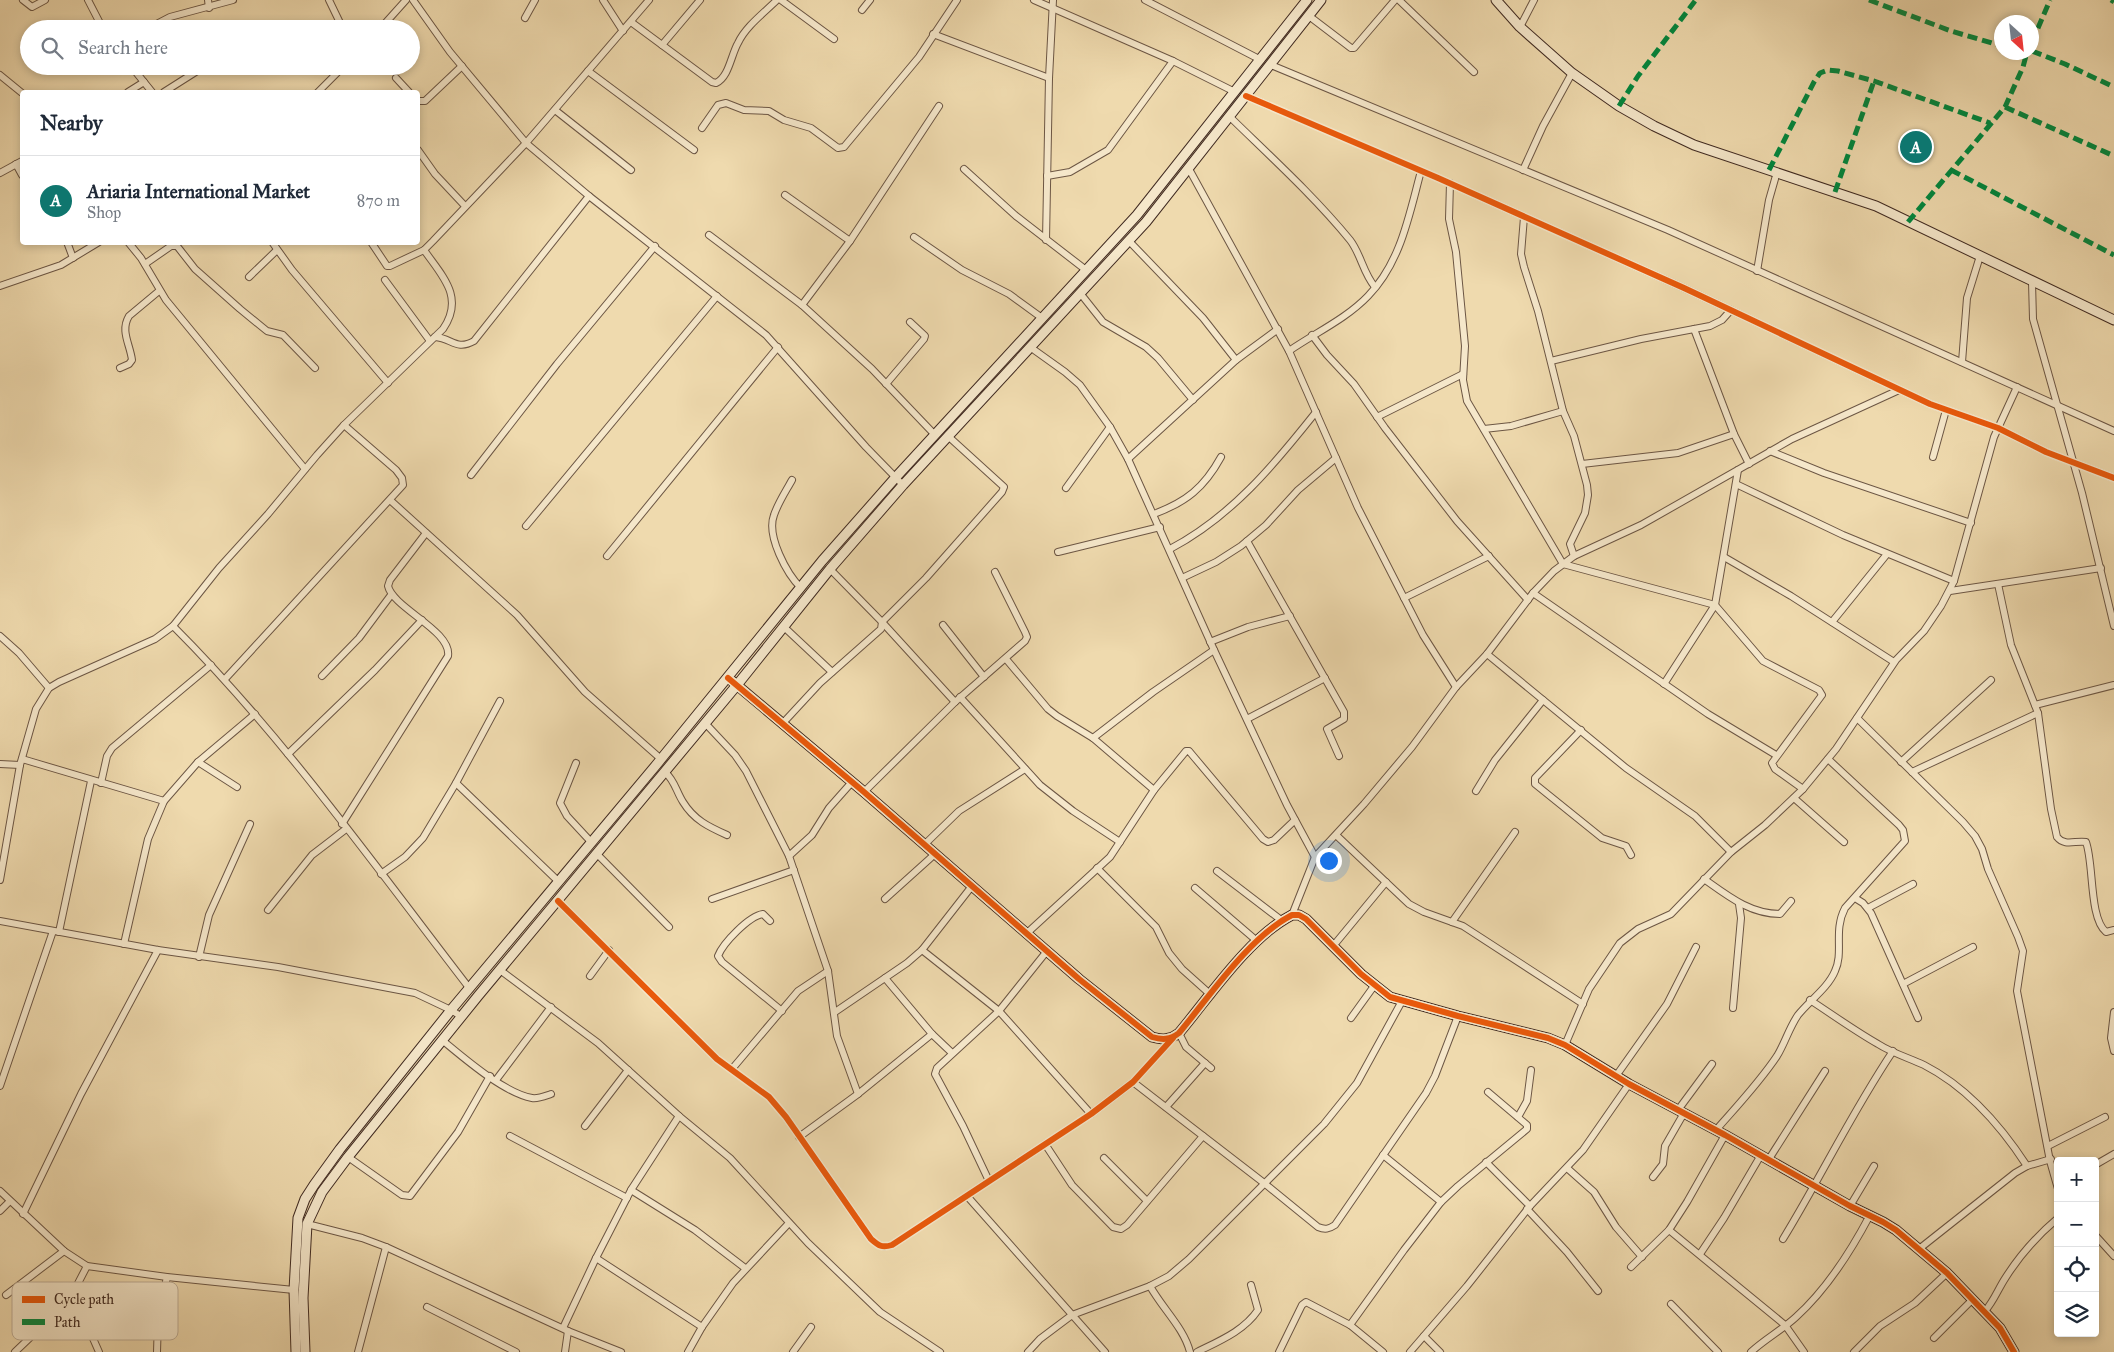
<!DOCTYPE html>
<html lang="en">
<head>
<meta charset="utf-8">
<style>
	:root { --surface:#fff; --page:#f2f2f3; --text:#1f2937; --muted:#747a83; --line:#e0e1e3; --accent:#0f766e }
	body { margin:0; font-family:"IM FELL Great Primer",serif; background:var(--page); color:var(--text) }
	.controls { position:absolute; right:15px; bottom:15px; display:grid; overflow:hidden; border-radius:5px; box-shadow:0 2px 8px #0003 }
	.controls button { width:45px; height:45px; display:grid; place-items:center; padding:0; border:0; border-bottom:1px solid var(--line); background:var(--surface); color:var(--text); font:25px sans-serif }
	.compass { position:absolute; left:1994px; top:15px; width:45px; height:45px; border-radius:50%; background:var(--surface); box-shadow:0 2px 8px #0003; rotate:153deg }
	.you { position:absolute; left:1328px; top:860px; width:18px; height:18px; margin:-12px; border:4px solid #fff; border-radius:50%; background:#1a73e8; box-shadow:0 0 0 8px #1a73e833 }
	.badge { display:grid; place-items:center; width:32px; height:32px; border-radius:50%; background:var(--accent); color:#fff; font-size:16px; font-weight:700 }
	.pin { position:absolute; translate:-50% -50%; border:2px solid #fff; box-shadow:0 1px 5px #0006 }
	.list { margin:0; padding:0; list-style:none }
	h2 { display:flex; justify-content:space-between; align-items:center; height:65px; margin:0; padding:0 20px; font-size:21px }
	h2 small { font-size:16px; font-weight:400; color:var(--muted) }
	.list li { display:grid; grid-template-columns:32px 1fr auto; gap:15px; align-items:center; box-sizing:border-box; height:90px; padding:0 20px; border-top:1px solid var(--line) }
	.list b { display:block; font-size:19px; white-space:nowrap }
	.list p { margin:0; font-size:16px; white-space:nowrap; color:var(--muted) }
	.list em { font-size:16px; font-style:normal; color:var(--muted) }
	.icon { flex:none; width:28px; height:28px; fill:none; stroke:currentColor; stroke-width:2; stroke-linecap:round; stroke-linejoin:round }
	.map { position:relative; flex:none; width:2114px; height:1352px; overflow:hidden }
	.search { position:absolute; background:var(--surface); box-shadow:0 2px 8px #0003; left:20px; top:20px; width:400px; height:55px; display:flex; align-items:center; gap:12px; box-sizing:border-box; padding:0 18px; border-radius:28px; color:var(--muted); font-size:19px }
	.panel { position:absolute; background:var(--surface); box-shadow:0 2px 8px #0003; left:20px; top:90px; width:400px; height:155px; border-radius:5px }
	.map>svg:first-child { display:block }
	.lines { fill:none; stroke-linecap:round; stroke-linejoin:round }
	.street-casing { stroke:#6c5644; stroke-width:8 }
	.secondary-casing { stroke:#402a21; stroke-width:11 }
	.street { stroke:#f5e7ca; stroke-width:6 }
	.secondary { stroke:#f5e7ca; stroke-width:9 }
	.quiet { stroke:#00873e; stroke-width:5; stroke-dasharray:10 5; stroke-linecap:butt }
	.cycleway-casing { stroke:#f5e7ca; stroke-width:9 }
	.cycleway { stroke:#e8590c; stroke-width:6 }
	.key { fill:#f5e7ca; stroke:#bfae97; stroke-width:1 }
	.key-label { font-size:14px; fill:#402a21 }
</style>
</head>
<body>
<div class="map">
<svg width="2114" height="1352" viewBox="0 0 2114 1352">
	<rect width="100%" height="100%" fill="#efdaae"/>
	<filter id="stains"><feTurbulence type="fractalNoise" baseFrequency=".004" numOctaves="4"/><feColorMatrix values="0 0 0 0 .2 0 0 0 0 .09 0 0 0 0 .02 0 0 0 .5 -.17"/></filter>
	<radialGradient id="worn" r=".72"><stop offset=".6" stop-color="#630" stop-opacity="0"/><stop offset="1" stop-color="#630" stop-opacity=".3"/></radialGradient>
	<g class="lines">
		<defs>
			<g id="street">
				<polyline points="23,0 32,7 45,0"/>
				<polyline points="88,0 103,29"/>
				<polyline points="208,0 209,8"/>
				<polyline points="329,0 343,29"/>
				<polyline points="413,0 450,52 526,143 589,196 766,335 866,447 903,485"/>
				<polyline points="603,0 623,31"/>
				<polyline points="781,0 834,39"/>
				<polyline points="1034,0 1173,61 1235,92"/>
				<polyline points="1145,0 1261,60"/>
				<polyline points="1399,0 1474,72"/>
				<polyline points="862,10 870,0"/>
				<polyline points="1309,16 1351,48 1354,48 1395,0"/>
				<polyline points="525,18 535,0"/>
				<path d="M631,22L712,82L716,83C729,77 731,55 738,43C746,26 764,13 777,0"/>
				<polyline points="1520,27 1534,0"/>
				<polyline points="147,29 170,17 233,0"/>
				<polyline points="380,29 406,0"/>
				<polyline points="933,34 1049,78"/>
				<polyline points="662,45 700,0"/>
				<polyline points="1271,65 1668,230 2114,431"/>
				<polyline points="131,66 152,92"/>
				<polyline points="588,71 694,150"/>
				<polyline points="0,75 22,93"/>
				<polyline points="396,78 409,92"/>
				<polyline points="128,92 144,82"/>
				<polyline points="164,92 205,66"/>
				<polyline points="318,92 344,66"/>
				<polyline points="1246,96 1438,178 1684,288 1930,404 1998,428 2046,452 2114,478"/>
				<polyline points="418,101 425,101 462,66"/>
				<polyline points="555,110 631,170"/>
				<path d="M1230,117C1271,157 1314,196 1350,240C1361,254 1363,273 1375,287"/>
				<polyline points="702,128 718,105 726,103 744,110 769,111 784,120 811,128 838,148 844,147 919,57 957,0"/>
				<polyline points="418,150 435,174 465,206"/>
				<polyline points="16,164 22,175"/>
				<polyline points="964,169 1016,216 1086,270"/>
				<polyline points="1189,169 1289,351 1358,508 1423,635 1456,687"/>
				<polyline points="1523,170 1543,126 1572,73"/>
				<polyline points="0,173 22,161"/>
				<polyline points="1047,176 1070,172 1108,150 1173,61"/>
				<polyline points="1450,183 1449,219 1456,252 1465,346 1463,380 1467,401 1563,564 1715,605 1763,661 1819,690 1822,695 1772,763 1775,769 1803,789"/>
				<polyline points="785,195 850,241"/>
				<polyline points="1524,217 1521,254 1524,267 1538,311 1563,411 1574,436 1587,485 1588,495 1585,513 1570,544 1574,556"/>
				<polyline points="709,235 802,305 872,369 935,435"/>
				<polyline points="914,237 962,270 1009,294 1042,318"/>
				<polyline points="1046,240 1049,78 1053,0"/>
				<polyline points="67,242 73,258"/>
				<polyline points="128,242 141,258 166,300 305,469"/>
				<polyline points="272,242 292,270 388,383"/>
				<polyline points="371,242 387,266 390,266 424,250 433,241 526,143 649,0"/>
				<polyline points="145,264 171,246 177,246 195,269 240,309 267,331 283,335 315,368"/>
				<polyline points="1757,271 1769,200 1777,172"/>
				<polyline points="249,277 277,250"/>
				<polyline points="385,280 430,341"/>
				<polyline points="2032,282 2033,319 2082,493 2114,626"/>
				<polyline points="0,286 61,265 99,242"/>
				<polyline points="1080,293 1103,322 1146,347 1158,358 1193,400"/>
				<polyline points="802,305 850,241 939,106"/>
				<polyline points="1694,329 1734,434 1749,464"/>
				<polyline points="1312,335 1327,355 1354,384 1385,428 1457,521 1528,600"/>
				<path d="M435,337C452,338 456,351 474,341L589,196"/>
				<polyline points="1030,347 1065,372 1080,385 1110,427 1128,459 1214,650 1287,805 1315,857"/>
				<path d="M1289,351C1315,333 1346,319 1368,296C1401,262 1409,215 1421,171"/>
				<polyline points="1236,360 1278,329"/>
				<polyline points="1551,361 1641,339 1710,326 1722,320 1731,310"/>
				<polyline points="1962,362 1967,298 1980,256"/>
				<path d="M120,368L129,364L132,360C130,344 120,331 129,316L159,291"/>
				<polyline points="886,384 924,339 925,336 910,322"/>
				<polyline points="1377,417 1463,374"/>
				<polyline points="1484,429 1511,426 1563,411"/>
				<polyline points="1770,451 1824,473 1971,523"/>
				<polyline points="1933,457 1946,410"/>
				<polyline points="1128,459 1236,360 1203,318 1129,241"/>
				<polyline points="1582,464 1678,453 1734,434"/>
				<polyline points="471,475 557,364 655,246"/>
				<path d="M792,480C786,491 778,503 774,515C766,536 787,574 801,588"/>
				<polyline points="1736,484 1843,535 1954,581"/>
				<polyline points="1066,488 1110,427"/>
				<polyline points="390,500 517,615 585,692 661,759"/>
				<path d="M1154,514C1186,502 1204,488 1221,457"/>
				<polyline points="526,526 717,296"/>
				<polyline points="1247,541 1344,712 1344,719 1327,729 1339,756"/>
				<path d="M1170,549C1231,517 1274,465 1316,412"/>
				<polyline points="1058,552 1160,527"/>
				<polyline points="607,556 778,347"/>
				<polyline points="1724,557 1791,596 1894,662"/>
				<polyline points="830,569 882,622 955,702"/>
				<polyline points="1182,578 1216,562 1241,546 1266,525 1298,490 1336,458"/>
				<path d="M1998,584L2011,645L2038,713L2051,809L2057,837C2065,847 2076,840 2086,842C2094,864 2089,918 2106,932L2114,930"/>
				<polyline points="1950,591 2101,568"/>
				<polyline points="1533,593 1708,714 1776,755"/>
				<polyline points="1404,598 1489,556"/>
				<polyline points="1832,622 1887,554"/>
				<polyline points="943,625 984,677"/>
				<path d="M173,626C283,736 375,866 470,989"/>
				<polyline points="784,627 832,672"/>
				<polyline points="0,636 19,653 49,688"/>
				<polyline points="1210,642 1248,627 1290,616"/>
				<polyline points="1487,654 1626,768 1695,816 1731,852"/>
				<polyline points="1006,659 1048,709 1057,716 1093,738 1154,790"/>
				<polyline points="322,676 359,638 391,595"/>
				<polyline points="225,679 403,485 402,478 396,470 344,425"/>
				<polyline points="1664,684 1715,605 1738,470"/>
				<polyline points="960,697 1040,785 1073,811 1120,842"/>
				<polyline points="2035,705 2114,685"/>
				<polyline points="1857,718 1963,822 1975,836 1982,849 1988,869 2018,937 2023,951 2017,991 2050,1161 2058,1189"/>
				<polyline points="1247,719 1325,678"/>
				<polyline points="705,723 735,755 746,771 789,856 828,971 837,1036 858,1094"/>
				<polyline points="783,723 820,683 881,629 882,622 926,578 1002,492 1004,487 949,437"/>
				<polyline points="1581,730 1535,778 1535,784 1602,838 1626,846 1631,855"/>
				<polyline points="1093,738 1153,692 1214,650"/>
				<polyline points="288,754 375,670 422,620"/>
				<polyline points="22,759 164,801"/>
				<polyline points="198,762 237,787"/>
				<polyline points="1901,762 1991,680"/>
				<polyline points="576,763 560,803 567,816 592,843"/>
				<polyline points="0,764 20,765"/>
				<path d="M665,772C675,781 676,791 683,802C694,820 709,827 727,835"/>
				<polyline points="1912,772 2038,713"/>
				<polyline points="101,783 107,756 112,748 211,665"/>
				<polyline points="456,783 559,882"/>
				<polyline points="1476,791 1495,760 1543,700"/>
				<polyline points="864,792 955,702 1025,641 1027,637 1025,632 995,572"/>
				<polyline points="1794,798 1844,842"/>
				<path d="M342,824L448,656C452,631 393,608 388,586L390,580L426,533"/>
				<polyline points="1336,835 1409,904 1424,912 1463,926 1583,1004"/>
				<polyline points="924,845 959,811 1025,769"/>
				<polyline points="597,854 669,927"/>
				<polyline points="789,856 812,835 829,808 852,782"/>
				<polyline points="1097,868 1156,927 1169,953 1182,969 1211,995"/>
				<polyline points="1217,871 1281,920"/>
				<polyline points="381,874 405,857 423,838 456,783 500,701"/>
				<path d="M1704,879C1728,896 1750,914 1780,914L1791,901"/>
				<path d="M0,880L20,765L36,709L49,688L59,682L155,639L173,626L219,568L268,514L317,455L344,425L443,329C465,297 442,276 424,250"/>
				<polyline points="1195,888 1257,941"/>
				<polyline points="1855,898 1863,903 1871,913 1918,1018"/>
				<polyline points="712,899 794,870"/>
				<polyline points="885,899 935,854"/>
				<path d="M558,901L717,1059L769,1097L786,1117L871,1239C879,1246 882,1248 892,1245L1091,1114L1133,1082L1173,1038"/>
				<polyline points="1868,908 1913,884"/>
				<polyline points="268,910 312,855 346,829"/>
				<polyline points="1292,915 1315,857 1364,804 1412,747 1456,687 1487,654 1533,593 1554,571 1574,556 1641,525 1792,439 1899,390"/>
				<polyline points="0,921 158,950 278,967 415,993 451,1010 462,1017"/>
				<path d="M770,921L763,914C749,916 723,943 718,956L722,962L782,1011"/>
				<polyline points="1452,922 1515,832"/>
				<polyline points="59,932 91,781"/>
				<polyline points="1026,934 1110,857 1154,790 1186,751 1189,751 1194,757 1263,839 1268,842 1274,840 1295,820"/>
				<polyline points="124,944 148,839 164,801 198,762 255,714"/>
				<polyline points="1334,945 1386,882"/>
				<polyline points="922,950 999,1011 1091,1114"/>
				<polyline points="199,957 209,915 250,824"/>
				<polyline points="500,970 598,1043 679,1116 730,1158 808,1243 880,1312 940,1352"/>
				<polyline points="590,976 609,950"/>
				<polyline points="885,978 932,1034 952,1053"/>
				<polyline points="1903,984 1973,947"/>
				<path d="M1810,1000C1833,1015 1855,1031 1878,1044C1892,1053 1909,1058 1924,1065C1967,1087 2001,1126 2027,1166"/>
				<polyline points="1733,1008 1741,918 1739,904"/>
				<polyline points="835,1012 907,963 922,950 972,886"/>
				<polyline points="2114,1012 2111,1038 2114,1051"/>
				<polyline points="1351,1018 1374,986"/>
				<polyline points="1179,1033 1186,1047 1211,1068"/>
				<path d="M442,1040C464,1058 504,1093 532,1098C538,1099 545,1096 551,1094"/>
				<polyline points="1565,1045 1589,989 1620,943 1638,929 1671,914 1731,852 1765,825 1803,789 1836,749 1896,660 1924,631 1941,606 1954,581 1994,437 2017,387"/>
				<polyline points="732,1069 798,991 828,971"/>
				<polyline points="1616,1076 1667,1004 1696,947"/>
				<polyline points="496,1080 551,1007"/>
				<path d="M1133,1082L1264,1183L1318,1227C1325,1230 1329,1229 1335,1225L1426,1093L1435,1076L1458,1016"/>
				<polyline points="0,1086 53,931"/>
				<polyline points="1166,1107 1205,1063"/>
				<polyline points="1678,1110 1712,1064"/>
				<polyline points="1518,1117 1527,1101 1531,1070"/>
				<polyline points="585,1126 628,1070"/>
				<path d="M1716,1130C1737,1106 1759,1083 1777,1056C1785,1043 1789,1028 1798,1015C1809,1001 1828,988 1835,971C1844,952 1833,931 1845,908L1905,841L1903,830L1899,825L1828,759"/>
				<polyline points="510,1136 627,1198"/>
				<polyline points="799,1137 858,1094 932,1034"/>
				<polyline points="1045,1144 1072,1185 1113,1227 1121,1229 1127,1225 1203,1136"/>
				<polyline points="2048,1146 2105,1117"/>
				<polyline points="1383,1155 1441,1202"/>
				<polyline points="348,1157 402,1195 410,1196 458,1132 490,1076"/>
				<polyline points="1104,1158 1147,1201"/>
				<polyline points="1769,1159 1825,1071"/>
				<polyline points="1486,1162 1530,1206"/>
				<polyline points="2095,1165 2114,1154"/>
				<polyline points="1567,1168 1594,1192 1616,1227 1642,1257"/>
				<polyline points="1653,1177 1663,1164 1665,1146 1684,1113"/>
				<polyline points="989,1181 963,1126 935,1074 937,1068 999,1011 1047,951"/>
				<polyline points="631,1190 695,1230 745,1268"/>
				<polyline points="0,1191 64,1251 87,1266 167,1277 294,1290"/>
				<polyline points="967,1196 1105,1352"/>
				<polyline points="1850,1206 1874,1166"/>
				<polyline points="1527,1209 1567,1252 1598,1291"/>
				<polyline points="0,1211 10,1201"/>
				<polyline points="23,1214 81,1094 158,950"/>
				<polyline points="307,1224 362,1238 386,1247 568,1331 621,1352"/>
				<polyline points="1669,1230 1785,1325 1804,1352"/>
				<polyline points="2095,1235 2114,1256"/>
				<path d="M1783,1239C1821,1177 1852,1112 1893,1051"/>
				<polyline points="1919,1249 2015,1173 2027,1166 2051,1159"/>
				<polyline points="1700,1254 1724,1218 1761,1155"/>
				<polyline points="596,1258 702,1327"/>
				<polyline points="1631,1267 1669,1230 1687,1202 1725,1135"/>
				<path d="M1150,1286C1162,1308 1184,1328 1190,1352"/>
				<polyline points="73,1293 99,1352"/>
				<polyline points="6,1295 64,1251"/>
				<polyline points="1671,1304 1718,1352"/>
				<polyline points="427,1307 516,1352"/>
				<path d="M1985,1311C1994,1301 1998,1289 2006,1277C2020,1255 2038,1235 2058,1218"/>
				<polyline points="1350,1325 1404,1250 1441,1202 1458,1186 1527,1129 1527,1125 1488,1092"/>
				<polyline points="563,1328 596,1258 631,1190 679,1116"/>
				<polyline points="1424,1336 1440,1352"/>
				<polyline points="1934,1338 1973,1299"/>
				<polyline points="15,1352 61,1308 73,1293 87,1266"/>
				<polyline points="157,1352 158,1319 167,1277"/>
				<polyline points="358,1352 386,1247"/>
				<polyline points="565,1352 568,1331"/>
				<polyline points="688,1352 702,1327 733,1283 789,1223"/>
				<polyline points="793,1352 811,1327"/>
				<polyline points="1028,1352 1040,1339 1072,1315 1150,1286 1169,1276 1189,1259 1324,1124 1357,1083 1402,1001"/>
				<path d="M1197,1352C1219,1341 1244,1331 1258,1310L1251,1285"/>
				<polyline points="1279,1352 1302,1305 1306,1302 1350,1325 1383,1352"/>
				<polyline points="1410,1352 1467,1286 1530,1206 1583,1150 1629,1084"/>
				<path d="M1751,1352C1765,1339 1782,1330 1796,1317C1827,1289 1851,1251 1870,1215"/>
				<polyline points="1854,1352 1880,1326 1915,1303 1947,1273"/>
			</g>
			<g id="secondary">
				<polyline points="1496,0 1520,27 1572,73 1619,106 1654,126 1694,145 1876,206 2114,320"/>
				<path d="M732,681L864,792L1079,979L1152,1037C1162,1040 1170,1040 1179,1033C1210,996 1249,937 1292,915H1299L1306,919L1361,974L1390,997L1458,1016L1548,1038L1565,1045L1629,1084L1725,1135L1850,1206L1883,1222L1896,1230L1947,1273L2000,1328L2014,1352"/>
				<polyline points="296,1352 294,1290 298,1218 305,1199 314,1185 340,1149 451,1010 657,764 822,561 896,477 1137,215 1307,0"/>
				<polyline points="305,1352 303,1298 307,1224 322,1192 348,1157 478,996 737,685 830,569 903,485 1146,222 1321,0"/>
			</g>
		</defs>
		<use href="#street" class="street-casing"/>
		<use href="#secondary" class="secondary-casing"/>
		<use href="#street" class="street"/>
		<use href="#secondary" class="secondary"/>
		<g class="quiet">
			<polyline points="1869,0 1951,31 2002,46"/>
			<polyline points="2111,0 2114,2"/>
			<polyline points="2032,42 2050,0"/>
			<polyline points="2032,51 2065,64 2114,87"/>
			<polyline points="1619,106 1638,76 1695,1"/>
			<polyline points="2005,107 2114,156"/>
			<polyline points="1769,170 1814,82 1820,73 1828,70 1838,71 1874,81 1990,123"/>
			<polyline points="1951,170 2114,255"/>
			<polyline points="1835,192 1874,81"/>
			<polyline points="1908,222 2005,107 2023,67 2027,52"/>
		</g>
		<defs>
			<g id="cycleway">
				<polyline points="1246,96 1438,178 1684,288 1930,404 1998,428 2046,452 2114,478"/>
				<path d="M728,678L864,792L1079,979L1152,1037C1162,1040 1170,1040 1179,1033C1210,996 1249,937 1292,915H1299L1306,919L1361,974L1390,997L1458,1016L1548,1038L1565,1045L1629,1084L1725,1135L1850,1206L1883,1222L1896,1230L1947,1273L2000,1328L2014,1352"/>
				<path d="M558,901L717,1059L769,1097L786,1117L871,1239C879,1246 882,1248 892,1245L1091,1114L1133,1082L1173,1038"/>
			</g>
		</defs>
		<use href="#cycleway" class="cycleway-casing"/>
		<use href="#cycleway" class="cycleway"/>
	</g>
	<rect x="12" y="1282" width="166" height="58" rx="8" class="key"/>
	<rect x="22" y="1296" width="23" height="7" fill="#e8590c"/>
	<rect x="22" y="1319" width="23" height="6" fill="#00873e"/>
	<g class="key-label">
		<text x="54" y="1304">Cycle path</text>
		<text x="54" y="1327">Path</text>
	</g>
	<rect width="100%" height="100%" filter="url(#stains)"/>
	<rect width="100%" height="100%" fill="url(#worn)"/>
</svg>
<div class="controls">
<button>+</button>
<button>−</button>
<button><svg class="icon" aria-label="locate" viewBox="0 0 24 24"><circle cx="12" cy="12" r="6"/><path d="M12 2v4M12 18v4M2 12h4M18 12h4"/></svg></button>
<button><svg class="icon" aria-label="layers" viewBox="0 0 24 24"><path d="M12 4l9 5-9 5-9-5zM3 14l9 5 9-5"/></svg></button>
</div>
<svg class="compass" viewBox="-18 -18 36 36"><path d="M0-13l5 13h-10z" fill="#e53935"/><path d="M0 13l5-13h-10z" fill="#747a83"/></svg>
<div class="you"></div>
<div class="pin badge" style="left:1916px;top:147px">A</div>
<div class="search"><svg class="icon" aria-label="search" viewBox="0 0 24 24"><circle cx="10" cy="10" r="6"/><path d="M15 15l6 6"/></svg>Search here</div>
<section class="panel">
<h2>Nearby<small></small></h2>
<ul class="list">
<li><span class="badge">A</span><div><b>Ariaria International Market</b><p>Shop</p></div><em>870 m</em></li>
</ul>
</section>
</div>
</body>
</html>
